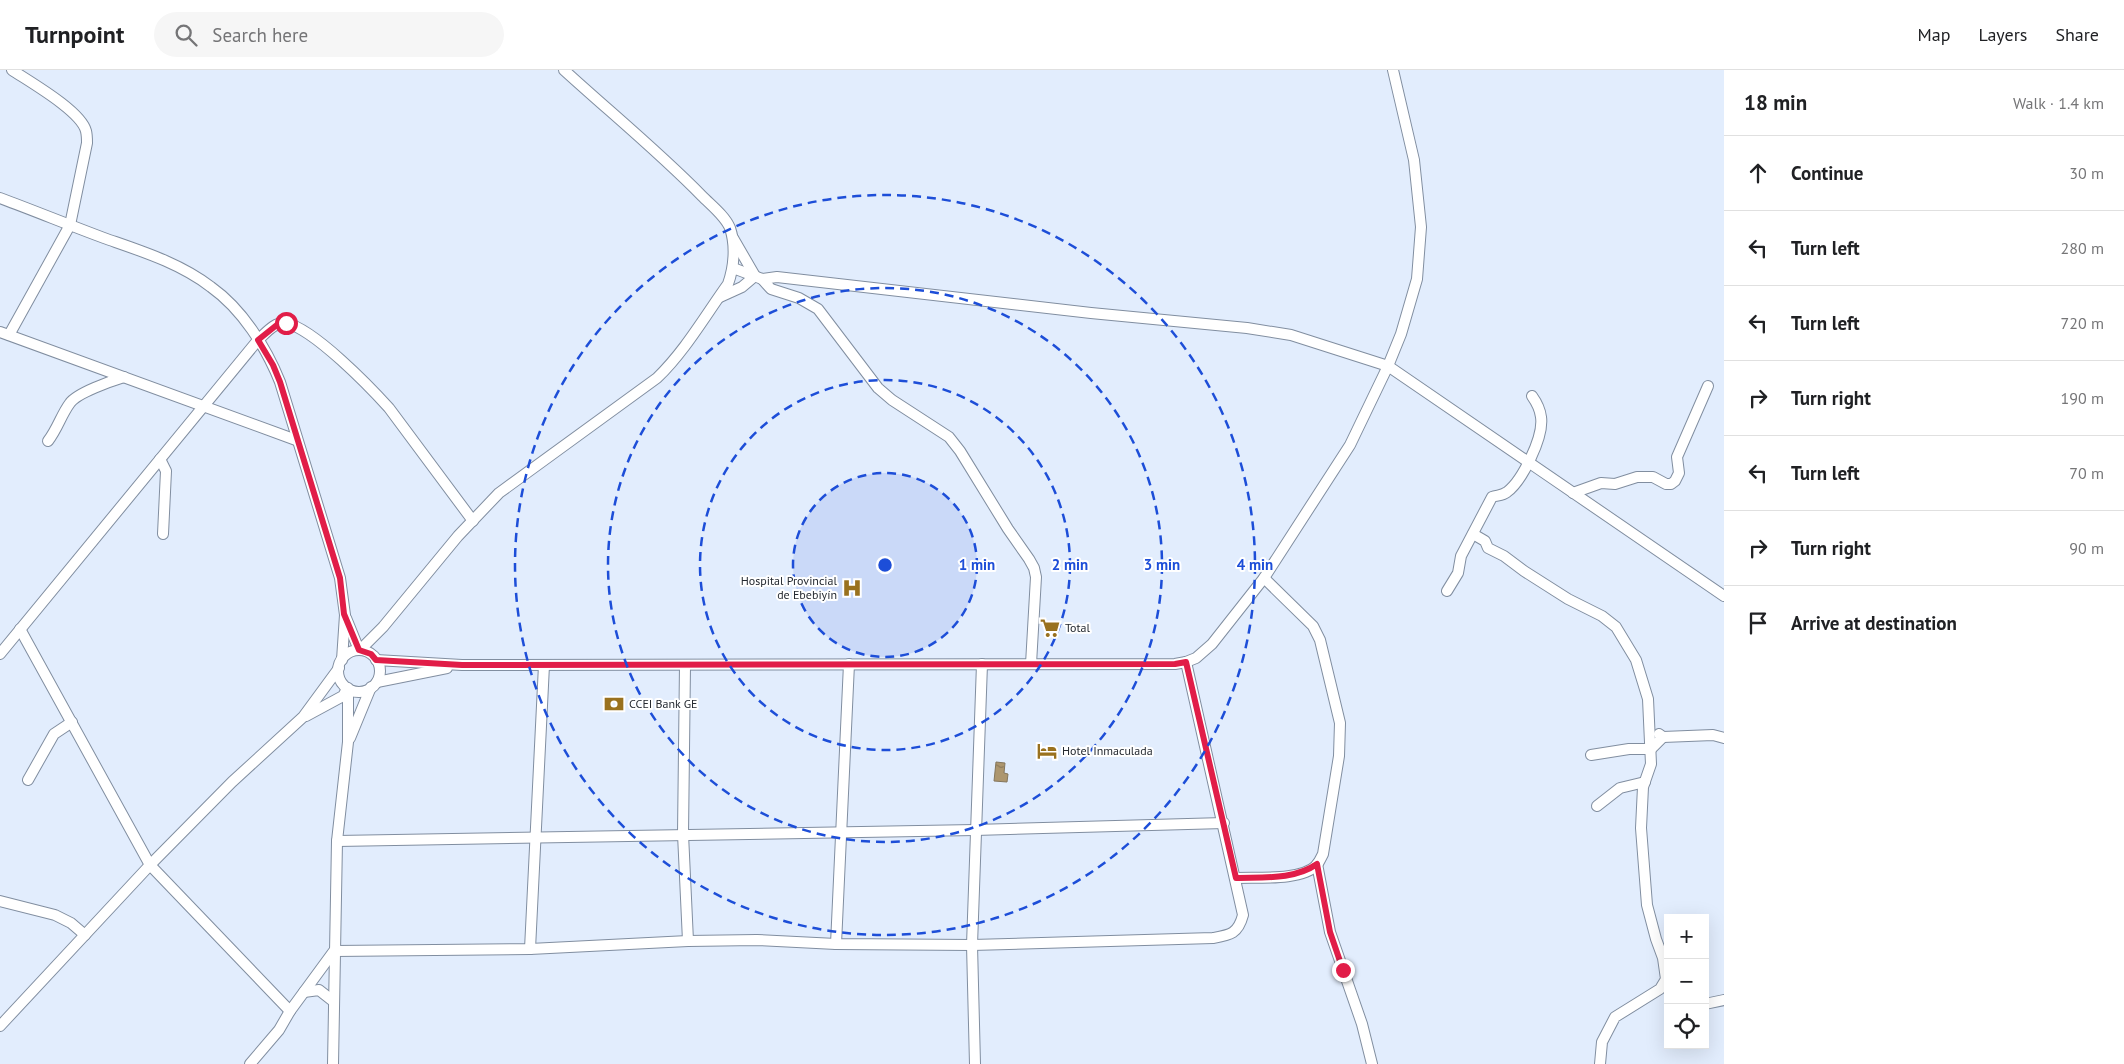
<!DOCTYPE html>
<html lang="en">
<head>
<meta charset="utf-8">
<style>
	:root { --surface:#fff; --page:#f6f6f6; --text:#202124; --muted:#757577; --line:#e0e0e0 }
	body { margin:0; font-family:"PT Sans",sans-serif; background:var(--page); color:var(--text) }
	.controls { position:absolute; right:15px; bottom:15px; display:grid; overflow:hidden; border-radius:0px; box-shadow:0 5px 20px #0002 }
	.controls button { width:45px; height:45px; display:grid; place-items:center; padding:0; border:0; border-bottom:1px solid var(--line); background:var(--surface); color:var(--text); font:25px sans-serif }
	.stop { position:absolute; width:15px; height:15px; margin:-11px; border:4px solid #e11d48; border-radius:50%; background:#fff }
	.stop.end { background:#e11d48; border-color:#fff; box-shadow:0 1px 5px #0008 }
	.list { margin:0; padding:0; list-style:none }
	h2 { display:flex; justify-content:space-between; align-items:center; height:65px; margin:0; padding:0 20px; font-size:21px }
	h2 small { font-size:16px; font-weight:400; color:var(--muted) }
	.list li { display:grid; grid-template-columns:32px 1fr auto; gap:15px; align-items:center; box-sizing:border-box; height:75px; padding:0 20px; border-top:1px solid var(--line) }
	.list b { display:block; font-size:19px; white-space:nowrap }
	.list em { font-size:16px; font-style:normal; color:var(--muted) }
	.icon { flex:none; width:28px; height:28px; fill:none; stroke:currentColor; stroke-width:2; stroke-linecap:round; stroke-linejoin:round }
	.map { position:relative; flex:none; width:1724px; height:994px; overflow:hidden }
	header { display:flex; align-items:center; gap:30px; box-sizing:border-box; height:70px; padding:0 25px; background:var(--surface); border-bottom:1px solid var(--line) }
	header strong { font-size:24px }
	nav { display:flex; gap:28px; margin-inline-start:auto; font-size:18px }
	.search { width:350px; height:45px; background:var(--page); display:flex; align-items:center; gap:12px; box-sizing:border-box; padding:0 18px; border-radius:28px; color:var(--muted); font-size:19px }
	main { display:flex }
	aside { flex:1; background:var(--surface) }
	.map>svg:first-child { display:block }
	.water { fill:url(#water-ripples); stroke:#84765c }
	.lines { fill:none; stroke-linecap:round; stroke-linejoin:round }
	.minor-casing { stroke:#818ea0; stroke-width:12 }
	.minor { stroke:#fff; stroke-width:10 }
	.route { stroke:#e11d48; stroke-width:6 }
	.ring { fill:none; stroke:#1d4ed8; stroke-width:2.5; stroke-dasharray:9 6 }
	.labels { text-anchor:middle; stroke-width:4; stroke-linejoin:round; paint-order:stroke }
	.poi-label { font-size:12px; fill:#252a31; stroke:#fff; text-anchor:start }
	.centre { fill:#1d4ed8; stroke:#fff; stroke-width:2.5 }
	.ring-label { font-size:15px; text-anchor:middle; font-weight:bold; fill:#1d4ed8; stroke:#fff; stroke-width:4; stroke-linejoin:round; paint-order:stroke }
</style>
</head>
<body>
<header>
<strong>Turnpoint</strong>
<div class="search"><svg class="icon" aria-label="search" viewBox="0 0 24 24"><circle cx="10" cy="10" r="6"/><path d="M15 15l6 6"/></svg>Search here</div>
<nav><a>Map</a><a>Layers</a><a>Share</a></nav>
</header>
<main>
<div class="map">
<svg width="1724" height="994" viewBox="0 0 1724 994">
	<defs>
		<pattern id="water-ripples" width="26" height="14" patternUnits="userSpaceOnUse" patternTransform="scale(1.25)"><rect width="26" height="14" fill="#ad966e"/><path d="M2 4q2-2 4 0t4 0M15 11q2-2 4 0t4 0" fill="none" stroke="#8d7b5b"/></pattern>
	</defs>
	<rect width="100%" height="100%" fill="#e2edfd"/>
	<polygon class="water" points="996,692 1005,693 1004,703 1008,704 1007,712 994,711"/>
	<g class="lines">
		<defs>
			<g id="minor">
				<path d="M0,128C35,141 69,155 104,168C141,181 180,193 211,217C242,239 266,277 280,312L340,508L345,545L342,590"/>
				<polyline points="733,198 762,209 777,207 1091,243 1247,258 1291,265 1388,296 1724,526"/>
				<polyline points="762,209 771,219 799,228 818,239 878,318 892,330 949,367 960,381 1008,459 1029,489 1034,498 1036,507 1031,594"/>
				<polyline points="720,227 742,217 755,206 733,168"/>
				<polyline points="0,262 296,370"/>
				<path d="M9,265L70,155L87,73C87,69 87,65 86,61C81,41 30,12 12,0"/>
				<path d="M48,371C58,358 61,345 70,333C77,323 111,311 124,307"/>
				<polyline points="160,389 166,401 163,464"/>
				<polyline points="1573,423 1601,413 1615,414 1637,407 1653,407 1666,414 1671,414 1675,411 1679,403 1677,387 1708,316"/>
				<polyline points="1473,464 1485,471 1488,478 1504,486 1524,501 1568,529 1602,546 1616,557 1636,590 1648,629 1651,694 1643,717 1641,758 1647,835 1656,869 1663,888 1666,909 1660,919 1615,947 1602,972 1600,994"/>
				<path d="M1447,521L1458,503L1461,486L1492,427C1497,425 1502,426 1507,422C1522,411 1544,367 1541,347C1540,339 1537,333 1532,326"/>
				<polyline points="346,548 359,580"/>
				<polyline points="20,559 150,795 290,941"/>
				<path d="M360,580L383,557L458,466L499,423L657,308C685,281 705,246 728,214C734,197 736,176 730,158C725,146 712,136 702,126C659,82 610,42 564,0"/>
				<circle cx="359" cy="601" r="21"/>
				<path d="M0,584L258,270C265,264 275,251 286,253C314,259 370,317 389,338L473,451"/>
				<polyline points="376,590 462,595 1175,594 1186,592 1196,588 1212,574 1264,508 1350,375 1388,296 1401,264 1417,209 1421,157 1414,90 1393,0"/>
				<polyline points="685,595 683,764 688,871"/>
				<polyline points="377,612 447,598"/>
				<polyline points="306,646 343,626 347,619"/>
				<polyline points="1659,664 1663,667 1713,665 1724,668"/>
				<polyline points="350,668 371,617"/>
				<polyline points="1591,685 1629,679 1651,679 1663,667"/>
				<polyline points="28,710 54,664 72,652"/>
				<polyline points="1597,736 1620,718 1645,712"/>
				<polyline points="337,771 975,760 1224,753"/>
				<polyline points="1317,794 1330,862 1362,954 1372,994"/>
				<path d="M1236,808C1258,807 1301,811 1317,795C1319,792 1321,788 1323,784L1339,686L1340,653L1320,570L1313,556L1264,508"/>
				<polyline points="0,831 55,845 71,853 85,865"/>
				<polyline points="836,874 849,594"/>
				<polyline points="530,879 544,595"/>
				<polyline points="304,922 319,920 333,931"/>
				<polyline points="1705,934 1724,930"/>
				<polyline points="0,956 150,795 232,712 303,647 339,598"/>
				<path d="M250,994L279,960L290,941L334,881L530,879L688,871L757,870L836,874L972,875L1213,868C1230,865 1238,864 1243,845L1186,592"/>
				<polyline points="333,994 337,771 348,672 348,618"/>
				<polyline points="975,994 972,875 982,594"/>
			</g>
		</defs>
		<use href="#minor" class="minor-casing"/>
		<use href="#minor" class="minor"/>
	</g>
	<g class="lines">
		<path class="route" d="M286,253L278,254L258,270L273,295L280,312L340,508L344,544L359,580L371,584L376,590L462,595L1175,594L1186,592L1236,808C1263,807 1294,810 1317,794L1330,862L1343,900"/>
	</g>
	<circle cx="885" cy="495" r="92" fill="#1d4ed8" fill-opacity=".12"/>
	<g class="ring">
		<circle cx="885" cy="495" r="92"/>
		<circle cx="885" cy="495" r="185"/>
		<circle cx="885" cy="495" r="277"/>
		<circle cx="885" cy="495" r="370"/>
	</g>
	<defs>
		<symbol id="hospital-bare" viewBox="-9 -9 18 18"><path d="M-5-5h3v3.5h4V-5h3V5h-3V1.5h-4V5h-3Z" fill="#99711e" stroke="#fff" stroke-width="2.5" paint-order="stroke"/></symbol>
		<symbol id="supermarket-bare" viewBox="-9 -9 18 18"><path d="M-6-5.5h2.5l.6 2H6L4.5 2H-2.5L-4.4-4H-6ZM-1.5 3.2a1.3 1.3 0 1 0 .1 0ZM3 3.2a1.3 1.3 0 1 0 .1 0Z" fill="#99711e" stroke="#fff" stroke-width="2.5" paint-order="stroke"/></symbol>
		<symbol id="bank-bare" viewBox="-9 -9 18 18"><path d="M-6-4H6V4H-6ZM0-2.3a2.3 2.3 0 1 0 0 4.6a2.3 2.3 0 1 0 0-4.6Z" fill="#99711e" stroke="#fff" stroke-width="2.5" paint-order="stroke"/></symbol>
		<symbol id="hotel-bare" viewBox="-9 -9 18 18"><path d="M-6-4.5h1.5V1H6V5H4.5V3h-9V5H-6ZM-4 0a1.8 1.8 0 1 1 3.6 0ZM.5 0V-2.5h3Q6-2.5 6 0Z" fill="#99711e" stroke="#fff" stroke-width="2.5" paint-order="stroke"/></symbol>
	</defs>
	<g fill-rule="evenodd">
		<use href="#hospital-bare" x="838" y="504" width="28" height="28"/>
		<use href="#supermarket-bare" x="1036" y="544" width="28" height="28"/>
		<use href="#bank-bare" x="600" y="620" width="28" height="28"/>
		<use href="#hotel-bare" x="1033" y="667" width="28" height="28"/>
	</g>
	<g class="labels">
		<g class="poi-label">
			<text x="837" y="515" text-anchor="end">Hospital Provincial<tspan x="837" dy="14">de Ebebiyín</tspan></text>
			<text x="1065" y="562">Total</text>
			<text x="629" y="638">CCEI Bank GE</text>
			<text x="1062" y="685">Hotel Inmaculada</text>
		</g>
	</g>
	<circle cx="885" cy="495" r="8" class="centre"/>
	<g class="ring-label">
		<text x="977" y="500">1 min</text>
		<text x="1070" y="500">2 min</text>
		<text x="1162" y="500">3 min</text>
		<text x="1255" y="500">4 min</text>
	</g>
</svg>
<div class="controls">
<button>+</button>
<button>−</button>
<button><svg class="icon" aria-label="locate" viewBox="0 0 24 24"><circle cx="12" cy="12" r="6"/><path d="M12 2v4M12 18v4M2 12h4M18 12h4"/></svg></button>
</div>
<div class="stop" style="left:286px;top:253px"></div>
<div class="stop end" style="left:1343px;top:900px"></div>
</div>
<aside>
<h2>18 min<small>Walk · 1.4 km</small></h2>
<ul class="list">
<li><svg class="icon" aria-label="ahead" viewBox="0 0 24 24"><path d="M12 20V5M6 11l6-6 6 6"/></svg><div><b>Continue</b></div><em>30 m</em></li>
<li><svg class="icon" aria-label="left" viewBox="0 0 24 24"><path d="M17 20v-9H6M10 6l-5 5 5 5"/></svg><div><b>Turn left</b></div><em>280 m</em></li>
<li><svg class="icon" aria-label="left" viewBox="0 0 24 24"><path d="M17 20v-9H6M10 6l-5 5 5 5"/></svg><div><b>Turn left</b></div><em>720 m</em></li>
<li><svg class="icon" aria-label="right" viewBox="0 0 24 24"><path d="M7 20v-9h11M14 6l5 5-5 5"/></svg><div><b>Turn right</b></div><em>190 m</em></li>
<li><svg class="icon" aria-label="left" viewBox="0 0 24 24"><path d="M17 20v-9H6M10 6l-5 5 5 5"/></svg><div><b>Turn left</b></div><em>70 m</em></li>
<li><svg class="icon" aria-label="right" viewBox="0 0 24 24"><path d="M7 20v-9h11M14 6l5 5-5 5"/></svg><div><b>Turn right</b></div><em>90 m</em></li>
<li><svg class="icon" aria-label="arrive" viewBox="0 0 24 24"><path d="M6 21V4h12l-3 4 3 4H6"/></svg><div><b>Arrive at destination</b></div></li>
</ul>
</aside>
</main>
</body>
</html>
